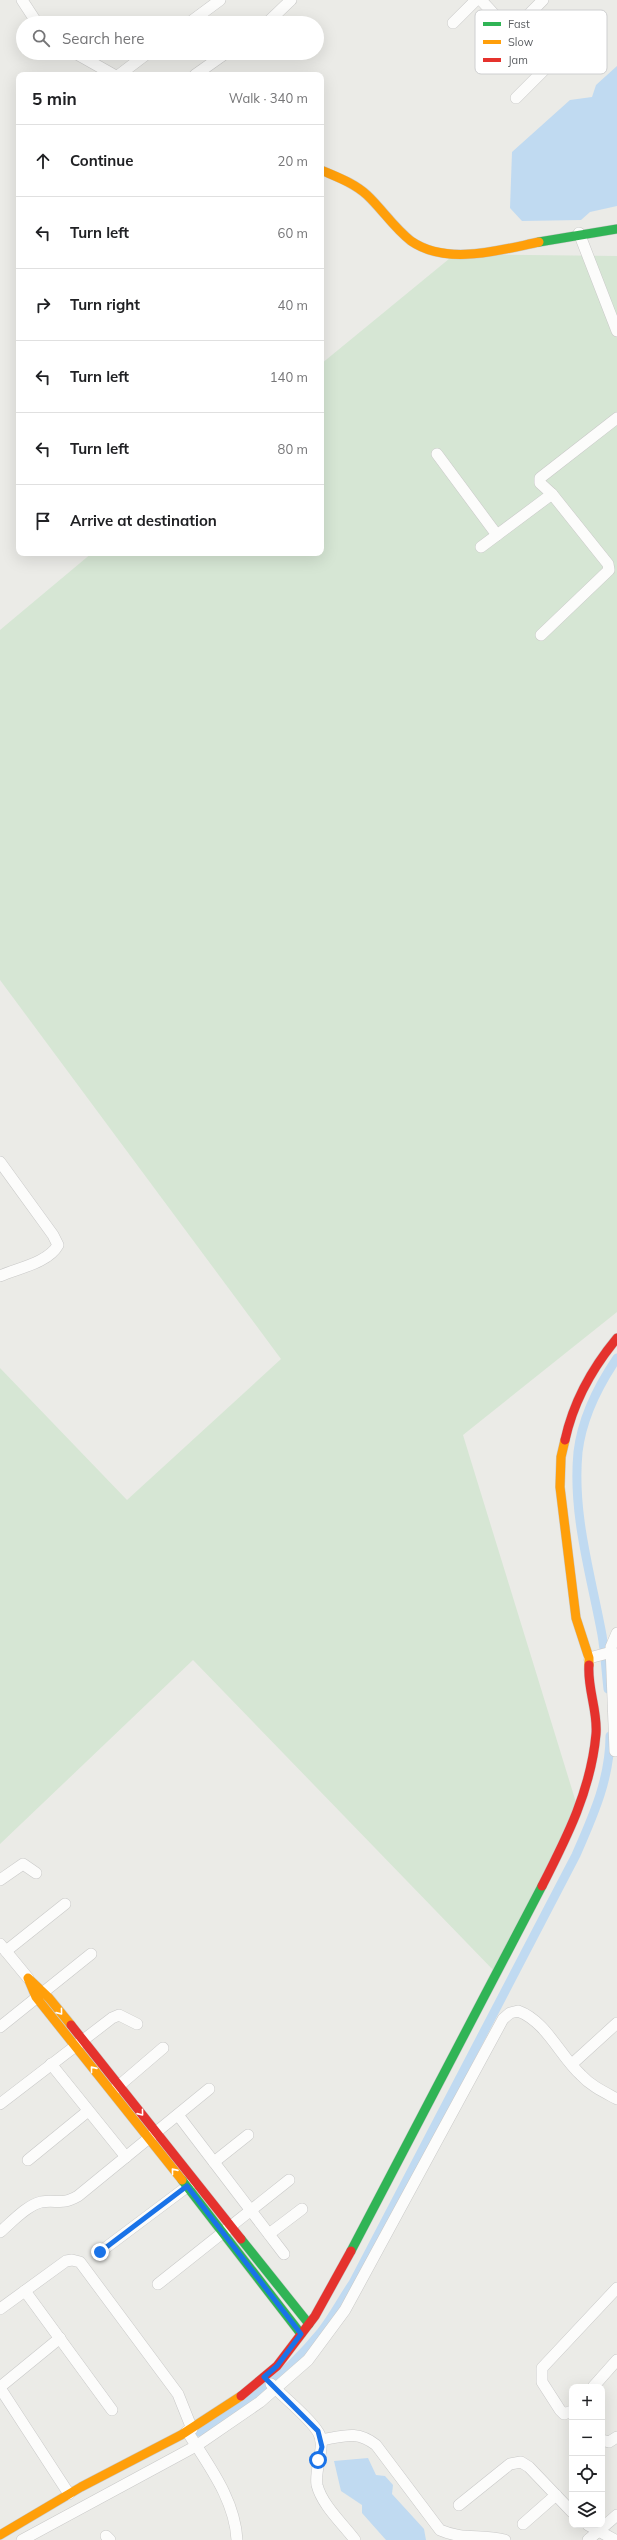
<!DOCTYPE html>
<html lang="en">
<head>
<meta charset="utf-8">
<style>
	:root { --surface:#fff; --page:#f2f2f2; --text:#202124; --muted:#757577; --line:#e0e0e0 }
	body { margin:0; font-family:Mulish,sans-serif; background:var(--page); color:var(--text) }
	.controls { position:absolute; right:12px; bottom:12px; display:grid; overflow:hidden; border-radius:8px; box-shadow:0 4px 16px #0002 }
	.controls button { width:36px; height:36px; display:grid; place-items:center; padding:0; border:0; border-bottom:1px solid var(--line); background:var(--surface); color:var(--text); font:20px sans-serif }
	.stop { position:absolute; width:12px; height:12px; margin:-9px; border:3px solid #1a73e8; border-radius:50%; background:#fff }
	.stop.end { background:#1a73e8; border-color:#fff; box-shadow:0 1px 4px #0008 }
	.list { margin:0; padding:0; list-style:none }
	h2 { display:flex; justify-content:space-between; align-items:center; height:52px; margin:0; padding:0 16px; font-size:17px }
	h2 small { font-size:13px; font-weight:400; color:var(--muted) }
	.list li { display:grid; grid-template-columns:26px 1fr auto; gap:12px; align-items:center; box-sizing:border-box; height:72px; padding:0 16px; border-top:1px solid var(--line) }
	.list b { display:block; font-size:15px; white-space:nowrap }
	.list em { font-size:13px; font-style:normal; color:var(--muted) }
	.icon { flex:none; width:22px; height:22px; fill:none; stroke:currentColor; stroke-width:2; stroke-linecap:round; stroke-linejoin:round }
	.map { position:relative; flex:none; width:617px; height:2540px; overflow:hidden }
	.search { position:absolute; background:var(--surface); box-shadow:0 4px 16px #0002; left:16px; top:16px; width:308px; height:44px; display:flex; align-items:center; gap:10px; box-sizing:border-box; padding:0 14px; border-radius:22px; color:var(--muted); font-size:15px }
	.panel { position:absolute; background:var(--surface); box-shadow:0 4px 16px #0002; left:16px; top:72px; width:308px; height:484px; border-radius:8px }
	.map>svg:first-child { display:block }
	.green { fill:#d6e6d4 }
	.water { fill:#c0daf1 }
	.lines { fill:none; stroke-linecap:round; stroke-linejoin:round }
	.canal { stroke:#c0daf1; stroke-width:9 }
	.street-casing { stroke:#c9c9c8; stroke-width:12 }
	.fast-casing { stroke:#c8c9c8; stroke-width:10 }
	.slow-casing { stroke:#c8c9c8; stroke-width:10 }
	.jam-casing { stroke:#c8c9c8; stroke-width:10 }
	.street { stroke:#fcfcfb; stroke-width:11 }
	.fast { stroke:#30b455; stroke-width:9 }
	.slow { stroke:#ff9f0a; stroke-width:9 }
	.jam { stroke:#e5322d; stroke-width:9 }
	.oneway { stroke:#fff }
	.route { stroke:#1a73e8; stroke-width:5 }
	.key { fill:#fff; stroke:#cecfd0; stroke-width:1 }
	.key-label { font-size:11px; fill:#5d6064 }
</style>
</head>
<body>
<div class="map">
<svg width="617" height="2540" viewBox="0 0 617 2540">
	<rect width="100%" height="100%" fill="#ebebe7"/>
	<polygon class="green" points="455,254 617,256 617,1312 463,1435 578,1809 497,1974 193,1660 0,1844 0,1368 127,1500 281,1359 0,980 0,630 92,553 321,553 321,364"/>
	<g class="water">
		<polygon points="617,66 617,206 590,212 581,220 522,221 510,208 512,152 570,100 592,97 596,85"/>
		<polygon points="368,2458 376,2475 385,2476 393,2485 392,2494 424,2529 426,2540 386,2540 362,2513 362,2505 341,2491 334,2461"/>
	</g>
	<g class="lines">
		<g class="canal">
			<path d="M608,1689C606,1671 605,1653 602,1635C591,1575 572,1514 578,1452C582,1418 598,1386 617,1358"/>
			<path d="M199,2432C245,2406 288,2373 321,2332C333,2317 342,2299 353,2283L576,1855C593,1816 610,1779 610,1736"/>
		</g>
		<defs>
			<g id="street">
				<polyline points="22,0 37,23"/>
				<polyline points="481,0 544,69"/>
				<polyline points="189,23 220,0"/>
				<polyline points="267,23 291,0"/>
				<polyline points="453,23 476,0"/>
				<polyline points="75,53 114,75"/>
				<polyline points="485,59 543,0"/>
				<polyline points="119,75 148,53"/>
				<polyline points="195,75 226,53"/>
				<polyline points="516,98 568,46"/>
				<polyline points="579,233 617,331"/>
				<polyline points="437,454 497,535"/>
				<polyline points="481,547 552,494"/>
				<polyline points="541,635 609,570 608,564 552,494 540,483 540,478 617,418"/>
				<path d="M0,1162L53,1235L58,1245C48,1263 18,1268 0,1276"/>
				<polyline points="589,1658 608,1653 617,1654"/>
				<polyline points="615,1751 611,1647 617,1633"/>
				<polyline points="0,1880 23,1864 36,1873"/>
				<polyline points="0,1944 28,1978"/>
				<polyline points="6,1951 65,1904"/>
				<polyline points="0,2027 91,1954"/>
				<polyline points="51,2064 126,2157"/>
				<polyline points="572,2064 617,2023"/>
				<polyline points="114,2090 163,2048"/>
				<polyline points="0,2104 112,2018 119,2015 137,2024"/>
				<polyline points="178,2115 284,2254"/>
				<polyline points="28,2160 88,2111"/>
				<polyline points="214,2162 248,2135"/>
				<path d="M0,2232C11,2223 27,2205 41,2202C58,2199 60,2206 78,2196L209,2089"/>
				<polyline points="269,2234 302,2209"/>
				<polyline points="100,2252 192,2183"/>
				<polyline points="158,2284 289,2180"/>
				<polyline points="25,2291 112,2410"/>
				<polyline points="0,2309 66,2261 72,2260 80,2262 178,2394 192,2429"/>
				<path d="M271,2384C284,2398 309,2417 318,2432C327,2445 314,2468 317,2485C322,2505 343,2524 355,2540"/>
				<polyline points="0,2387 60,2338"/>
				<polyline points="593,2387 617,2360"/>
				<polyline points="0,2388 69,2494"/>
				<polyline points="572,2411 564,2414 560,2410 542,2382 542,2368 617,2288"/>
				<path d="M187,2431C208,2465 235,2499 237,2540"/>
				<path d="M321,2440C344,2436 357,2430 376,2445L440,2530C463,2540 480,2534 505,2540"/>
				<polyline points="602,2440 609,2442 617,2437"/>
				<polyline points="459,2505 510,2464 521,2462 529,2467 572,2512"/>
				<polyline points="523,2524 556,2495"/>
				<polyline points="588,2525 615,2540"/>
				<polyline points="106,2536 110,2540"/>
				<path d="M22,2540L196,2446L260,2402L308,2360L345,2310L503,2019L510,2013L518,2011C546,2021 560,2056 581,2075C591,2086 604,2092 617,2099"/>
				<polyline points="588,2540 617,2515"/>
			</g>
			<g id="fast">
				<polyline points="539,242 617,229"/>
				<polyline points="182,2180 301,2334"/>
				<polyline points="241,2239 309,2324"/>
				<polyline points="351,2251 542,1886"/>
			</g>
			<g id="slow">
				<path d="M321,170C337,177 354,183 367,195C382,209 394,228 411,241C447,266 500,250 539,242"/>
				<polyline points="565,1440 561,1457 560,1487 576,1618 589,1658 589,1665"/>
				<polyline points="71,2025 49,1998 28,1978 36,1997 182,2180"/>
				<polyline points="0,2535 81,2487 181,2435 241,2396"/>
			</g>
			<g id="jam">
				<path d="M565,1440C573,1403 593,1367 617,1338"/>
				<path d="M542,1886C567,1837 591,1790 596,1734C598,1711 587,1688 589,1665"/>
				<polyline points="71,2025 241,2239"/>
				<polyline points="241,2396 277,2366 315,2316 351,2251"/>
			</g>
		</defs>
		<use href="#street" class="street-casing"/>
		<use href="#fast" class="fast-casing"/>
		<use href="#slow" class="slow-casing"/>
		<use href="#jam" class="jam-casing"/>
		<use href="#street" class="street"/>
		<use href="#fast" class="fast"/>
		<use href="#slow" class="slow"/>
		<use href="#jam" class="jam"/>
	</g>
	<defs><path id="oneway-chevron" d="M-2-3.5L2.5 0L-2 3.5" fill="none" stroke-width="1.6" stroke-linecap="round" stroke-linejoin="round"/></defs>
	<g class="oneway">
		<use href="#oneway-chevron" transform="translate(60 2012) rotate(51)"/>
		<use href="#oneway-chevron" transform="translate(93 2069) rotate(-129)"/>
		<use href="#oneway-chevron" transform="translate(141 2113) rotate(51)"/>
		<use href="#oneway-chevron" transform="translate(174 2171) rotate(-129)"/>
	</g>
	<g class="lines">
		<polyline class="route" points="100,2252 187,2186 301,2334 277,2366 264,2377 318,2431 322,2447 318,2460"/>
	</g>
	<rect x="475" y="10" width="132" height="64" rx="6" class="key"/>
	<rect x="483" y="22" width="18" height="4" fill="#30b455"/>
	<rect x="483" y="40" width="18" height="4" fill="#ff9f0a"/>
	<rect x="483" y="58" width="18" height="4" fill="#e5322d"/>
	<g class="key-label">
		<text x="508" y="28">Fast</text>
		<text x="508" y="46">Slow</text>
		<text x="508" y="64">Jam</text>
	</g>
</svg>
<div class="controls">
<button>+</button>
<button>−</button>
<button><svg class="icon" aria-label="locate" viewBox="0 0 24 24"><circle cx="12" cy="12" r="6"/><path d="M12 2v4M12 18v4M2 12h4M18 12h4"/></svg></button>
<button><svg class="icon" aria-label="layers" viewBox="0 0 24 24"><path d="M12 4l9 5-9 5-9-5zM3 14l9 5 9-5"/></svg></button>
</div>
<div class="stop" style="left:318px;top:2460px"></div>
<div class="stop end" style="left:100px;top:2252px"></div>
<div class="search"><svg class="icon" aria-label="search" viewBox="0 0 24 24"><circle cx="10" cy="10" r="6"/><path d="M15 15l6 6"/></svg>Search here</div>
<section class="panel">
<h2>5 min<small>Walk · 340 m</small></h2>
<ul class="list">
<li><svg class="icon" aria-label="ahead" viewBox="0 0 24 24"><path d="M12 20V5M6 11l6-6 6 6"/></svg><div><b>Continue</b></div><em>20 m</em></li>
<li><svg class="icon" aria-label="left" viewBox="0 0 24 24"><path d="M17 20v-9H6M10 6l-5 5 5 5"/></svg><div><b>Turn left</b></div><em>60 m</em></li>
<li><svg class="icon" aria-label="right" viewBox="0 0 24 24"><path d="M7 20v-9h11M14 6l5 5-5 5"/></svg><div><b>Turn right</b></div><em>40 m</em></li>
<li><svg class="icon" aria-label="left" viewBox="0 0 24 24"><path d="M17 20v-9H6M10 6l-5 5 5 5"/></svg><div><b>Turn left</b></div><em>140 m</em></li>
<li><svg class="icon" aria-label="left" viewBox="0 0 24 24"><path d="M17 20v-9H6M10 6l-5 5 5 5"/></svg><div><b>Turn left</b></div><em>80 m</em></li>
<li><svg class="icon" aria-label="arrive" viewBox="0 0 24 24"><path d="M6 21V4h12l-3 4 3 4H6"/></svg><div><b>Arrive at destination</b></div></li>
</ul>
</section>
</div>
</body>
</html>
